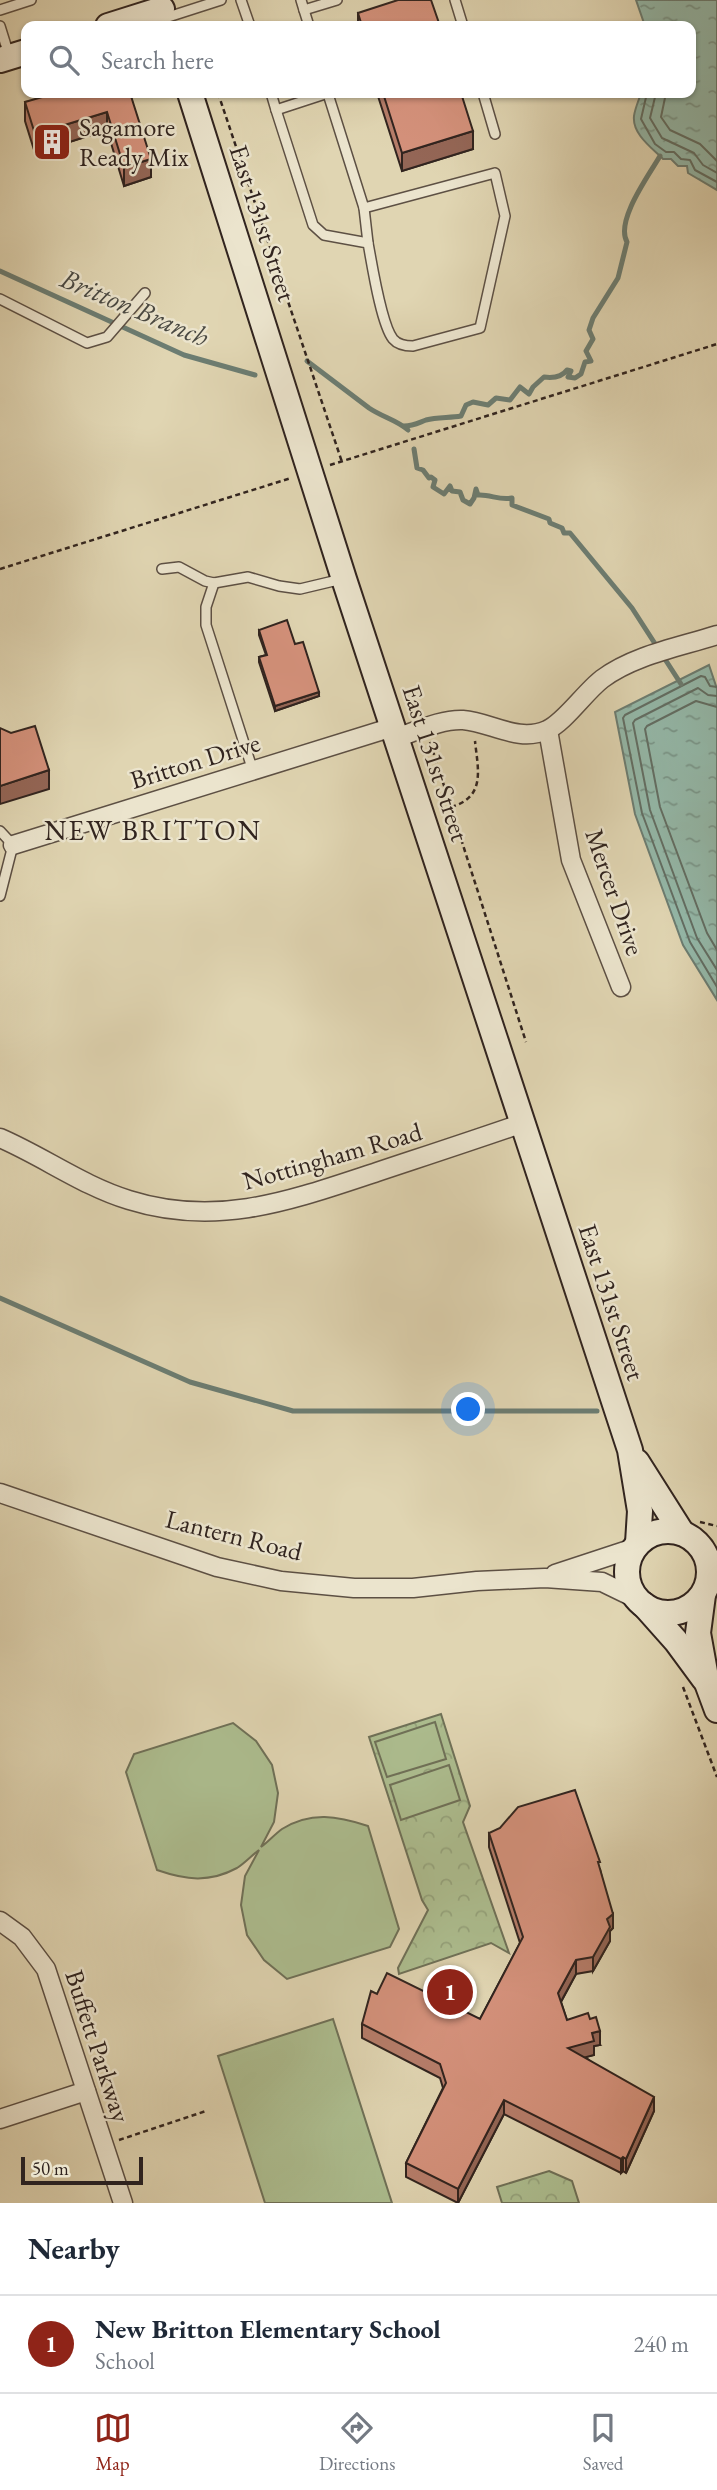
<!DOCTYPE html>
<html lang="en">
<head>
<meta charset="utf-8">
<style>
	:root { --surface:#fff; --page:#f2f2f3; --text:#1f2937; --muted:#747a83; --line:#e0e1e3; --accent:#8f2418 }
	body { margin:0; font-family:"EB Garamond",serif; background:var(--page); color:var(--text) }
	.scale { position:absolute; left:21px; bottom:18px; width:122px; box-sizing:border-box; padding-left:7px; border:4px solid #31241f; border-top:0; font-size:19px; line-height:24px; white-space:nowrap; color:#31241f; -webkit-text-stroke:5px #ebe4cd; paint-order:stroke }
	.you { position:absolute; left:469px; top:1410px; width:24px; height:24px; margin:-18px; border:5px solid #fff; border-radius:50%; background:#1a73e8; box-shadow:0 0 0 10px #1a73e833 }
	.badge { display:grid; place-items:center; width:46px; height:46px; border-radius:50%; background:var(--accent); color:#fff; font-size:23px; font-weight:700 }
	.pin { position:absolute; translate:-50% -50%; border:4px solid #fff; box-shadow:0 2px 7px #0006 }
	.list { margin:0; padding:0; list-style:none }
	h2 { display:flex; justify-content:space-between; align-items:center; height:91px; margin:0; padding:0 28px; font-size:30px }
	h2 small { font-size:23px; font-weight:400; color:var(--muted) }
	.list li { display:grid; grid-template-columns:46px 1fr auto; gap:21px; align-items:center; box-sizing:border-box; height:98px; padding:0 28px; border-top:2px solid var(--line) }
	.list b { display:block; font-size:26px; white-space:nowrap }
	.list p { margin:0; font-size:23px; white-space:nowrap; color:var(--muted) }
	.list em { font-size:23px; font-style:normal; color:var(--muted) }
	.icon { flex:none; width:38px; height:38px; fill:none; stroke:currentColor; stroke-width:2; stroke-linecap:round; stroke-linejoin:round }
	.map { position:relative; flex:none; width:717px; height:2203px; overflow:hidden }
	.search { position:absolute; background:var(--surface); box-shadow:0 2px 5px #0004; left:21px; right:21px; top:21px; height:77px; display:flex; align-items:center; gap:18px; box-sizing:border-box; padding:0 24px; border-radius:14px; color:var(--muted); font-size:26px }
	.sheet { height:189px; background:var(--surface) }
	nav { display:flex; justify-content:space-around; align-items:center; box-sizing:border-box; height:98px; border-top:2px solid var(--line); background:var(--surface); font-size:19px; color:var(--muted) }
	nav a { display:grid; justify-items:center; gap:4px }
	nav .on { color:var(--accent) }
	.map>svg:first-child { display:block }
	.park { fill:url(#park-crowns); stroke:#6f7158; stroke-width:2 }
	.pitch { fill:#adbe90; stroke:#6f7158; stroke-width:2 }
	.water { fill:url(#water-ripples); stroke:#6c7d72; stroke-width:2 }
	.lines { fill:none; stroke-linecap:round; stroke-linejoin:round }
	.shore { stroke:#626e64; stroke-width:2 }
	.stream { stroke:#6c7d72; stroke-width:5 }
	.lane-casing { stroke:#5d5044; stroke-width:12 }
	.street-casing { stroke:#5d5044; stroke-width:21 }
	.secondary-casing { stroke:#31241f; stroke-width:28 }
	.path { stroke:#31241f; stroke-width:2.5; stroke-dasharray:5 3.5; stroke-linecap:butt }
	.lane { stroke:#ebe4cd; stroke-width:9 }
	.street { stroke:#ebe4cd; stroke-width:18 }
	.secondary { stroke:#ebe4cd; stroke-width:24 }
	.wall { fill:#b67d6a; stroke:#31241f; stroke-width:2 }
	.shaded-wall { fill:#946656; stroke:#31241f; stroke-width:2 }
	.building { fill:#d4917b; stroke:#31241f; stroke-width:2 }
	.labels { text-anchor:middle; stroke-width:5; stroke-linejoin:round; paint-order:stroke }
	.poi-label { font-size:26px; fill:#31241f; stroke:#ebe4cd; text-anchor:start }
	.street-label { font-size:26px; fill:#31241f; stroke:#ebe4cd }
	.water-label { font-size:28px; font-style:italic; fill:#4a4942; stroke:#ebe4cd }
	.neighbourhood-label { font-size:28px; letter-spacing:2px; fill:#31241f; stroke:#ebe4cd }
</style>
</head>
<body>
<div class="map">
<svg width="717" height="2203" viewBox="0 0 717 2203">
	<defs>
		<pattern id="park-crowns" width="20" height="18" patternUnits="userSpaceOnUse" patternTransform="scale(1.75)"><rect width="20" height="18" fill="#adbe90"/><path d="M2 6a3 3 0 1 1 6 0M12 15a3 3 0 1 1 6 0" fill="none" stroke="#95a37c"/></pattern>
		<pattern id="water-ripples" width="26" height="14" patternUnits="userSpaceOnUse" patternTransform="scale(1.75)"><rect width="26" height="14" fill="#94b9aa"/><path d="M2 4q2-2 4 0t4 0M15 11q2-2 4 0t4 0" fill="none" stroke="#79968a"/></pattern>
	</defs>
	<rect width="100%" height="100%" fill="#e0d5b2"/>
	<filter id="stains"><feTurbulence type="fractalNoise" baseFrequency=".00286" numOctaves="4"/><feColorMatrix values="0 0 0 0 .2 0 0 0 0 .09 0 0 0 0 .02 0 0 0 .5 -.17"/></filter>
	<radialGradient id="worn" r=".72"><stop offset=".6" stop-color="#630" stop-opacity="0"/><stop offset="1" stop-color="#630" stop-opacity=".3"/></radialGradient>
	<g class="park">
		<polygon points="441,1714 470,1806 463,1822 509,1953 491,1943 399,1974 398,1968 428,1910 422,1900 369,1737"/>
		<polygon points="549,2171 572,2181 579,2203 502,2203 497,2187"/>
	</g>
	<g class="pitch">
		<polygon points="435,1722 446,1759 387,1777 375,1742"/>
		<path d="M233,1723L256,1741L272,1765L278,1793L274,1822L261,1847C268,1842 275,1834 282,1829C311,1811 338,1816 368,1826L399,1929L390,1947L287,1979L264,1960L247,1935L241,1905L245,1876L259,1850C252,1855 245,1863 237,1868C209,1883 186,1880 157,1870L126,1772L134,1754Z"/>
		<polygon points="449,1765 460,1800 401,1820 390,1785"/>
		<polygon points="333,2019 392,2203 265,2203 218,2056"/>
	</g>
	<g class="water">
		<path d="M636,0H717V190L688,173L687,166H678L671,159H663C652,148 632,134 634,116C635,108 639,100 641,93H691V26H645Z"/>
		<polygon points="709,665 717,689 717,1000 683,945 635,814 615,712"/>
	</g>
	<g class="lines">
		<g class="shore">
			<polyline points="647,93 641,119 655,144 666,152 674,152 681,159 690,160 695,170 717,182"/>
			<polyline points="656,93 650,118 662,138 694,153 703,165 717,173"/>
			<polyline points="666,93 661,117 670,130 700,144 717,161"/>
			<polyline points="717,687 710,686 705,677 701,676 625,715 623,718 642,813 690,942 717,987"/>
			<polyline points="717,696 708,695 698,688 635,720 633,723 650,810 697,938 717,970"/>
			<polyline points="717,707 696,701 647,726 645,729 660,807 707,933 717,950"/>
		</g>
		<g class="stream">
			<polyline points="0,271 184,355 255,375"/>
			<path d="M307,361L369,408C382,417 397,420 408,430"/>
			<path d="M404,426C413,426 418,423 426,420C437,417 450,418 461,416L466,405L473,402L488,405L496,398L510,400L520,387L529,394L533,387L544,377C552,378 562,377 567,370L571,371L568,377L575,378L581,374L585,362L591,361L586,351L593,339L589,330L593,318L618,278L627,242C615,221 649,175 660,156"/>
			<path d="M414,449L417,468L423,470L429,478L431,477L435,480L433,487L444,494L450,486L452,491L460,492L463,500L470,504L474,498L476,489L478,495C490,494 500,501 512,498V505L549,519L550,523L562,528L564,533H570L632,608L681,684"/>
			<polyline points="0,1298 190,1382 293,1411 597,1411"/>
		</g>
		<defs>
			<g id="lane">
				<polyline points="241,0 250,26"/>
				<polyline points="301,0 304,10 337,0"/>
				<polyline points="455,0 463,26"/>
				<polyline points="0,10 31,0"/>
				<polyline points="304,10 309,26"/>
				<polyline points="165,18 221,0"/>
				<polyline points="0,26 9,55"/>
				<polyline points="271,93 276,110 328,93"/>
				<polyline points="483,93 495,134"/>
				<polyline points="328,94 364,208 368,243"/>
				<path d="M276,110L313,225L324,235L368,243C372,264 381,324 393,339C398,345 405,346 413,346L480,328L505,216L495,173L364,208"/>
				<polyline points="0,299 87,343 107,337 145,293"/>
				<polyline points="162,569 179,567 205,581 214,583 248,577 279,586 300,589 342,579"/>
				<polyline points="214,583 206,607 206,625 253,771"/>
				<polyline points="0,831 13,845 0,896"/>
			</g>
			<g id="street">
				<polyline points="548,730 571,860 621,987"/>
				<path d="M396,738C417,731 441,719 463,720C491,722 518,743 547,730C564,723 585,692 602,679C634,655 680,647 717,635"/>
				<polyline points="13,845 393,727"/>
				<path d="M0,1138C44,1157 83,1186 129,1200C218,1228 292,1200 377,1172C425,1156 474,1140 523,1123"/>
				<polyline points="0,1493 217,1567 281,1581 354,1588 413,1588 477,1581 545,1578 602,1582 637,1599"/>
				<polyline points="555,1574 634,1548"/>
				<polyline points="0,1921 22,1937 46,1969 123,2203"/>
				<polyline points="0,2119 86,2091"/>
			</g>
			<g id="secondary">
				<polyline points="108,26 162,9"/>
				<polyline points="0,60 26,52"/>
				<polyline points="190,93 344,579 630,1450 640,1511 638,1543"/>
				<polyline points="637,1462 682,1533"/>
				<circle cx="668" cy="1572" r="41"/>
				<polyline points="703,1595 698,1633 707,1683 717,1710"/>
				<polyline points="644,1605 676,1641 704,1679"/>
			</g>
		</defs>
		<use href="#lane" class="lane-casing"/>
		<use href="#street" class="street-casing"/>
		<use href="#secondary" class="secondary-casing"/>
		<g class="path">
			<polyline points="218,93 342,462"/>
			<polyline points="330,465 717,344"/>
			<polyline points="0,569 291,478"/>
			<polyline points="430,742 526,1042"/>
			<path d="M451,807C486,797 478,770 475,741"/>
			<polyline points="700,1522 717,1526"/>
			<polyline points="683,1687 717,1777"/>
			<polyline points="119,2140 206,2111"/>
		</g>
		<use href="#lane" class="lane"/>
		<use href="#street" class="street"/>
		<use href="#secondary" class="secondary"/>
	</g>
	<g class="wall">
		<polygon points="358,13 440,26 358,26"/>
		<polygon points="130,93 151,177 124,186 107,130 35,153 25,121 25,102"/>
		<polygon points="377,93 461,93 473,149 402,171"/>
		<polygon points="259,630 295,644 319,696 275,711 259,662 259,657 266,655 259,635"/>
		<polygon points="489,1833 600,1869 613,1928 610,1931 610,1941 593,1971 576,1974 561,2002 567,2020 600,2045 594,2046 594,2055 585,2057 654,2111 626,2173 623,2171 621,2173 504,2114 458,2203 406,2177 406,2163 443,2088 440,2078 362,2038 362,2024 377,1994 480,2019 520,1943 489,1847"/>
	</g>
	<g class="shaded-wall">
		<polygon points="107,112 107,130 35,153 35,134"/>
		<polygon points="473,131 473,149 402,171 402,153"/>
		<polygon points="151,159 151,177 124,186 124,167"/>
		<polygon points="319,692 319,696 275,711 275,706"/>
		<polygon points="49,770 49,789 0,804 0,786"/>
		<polygon points="613,1914 613,1928 610,1931 610,1941 593,1971 593,1957 607,1919"/>
		<polygon points="576,1960 576,1974 558,2007 558,1993"/>
		<polygon points="600,2031 600,2045 594,2046 594,2055 568,2062 568,2048 592,2033"/>
		<polygon points="654,2097 654,2111 626,2173 626,2159"/>
		<polygon points="504,2100 504,2114 458,2203 458,2189"/>
		<polygon points="623,2157 623,2171 621,2173 621,2159"/>
	</g>
	<g class="building">
		<polygon points="398,0 431,0 440,26 362,26 358,13"/>
		<polygon points="56,93 130,93 151,159 124,167 107,112 35,134 25,102"/>
		<polygon points="383,93 461,93 473,131 402,153"/>
		<polygon points="287,620 295,644 303,642 319,692 275,706 259,657 267,655 259,630"/>
		<polygon points="35,726 49,770 0,786 0,728 11,733"/>
		<polygon points="575,1790 600,1862 598,1862 613,1914 607,1919 610,1927 593,1957 576,1960 558,1993 567,2020 588,2013 590,2019 596,2017 600,2031 592,2033 594,2041 568,2048 654,2097 626,2159 623,2157 621,2159 504,2100 458,2189 406,2163 446,2083 440,2064 362,2024 371,1991 377,1994 387,1973 480,2019 523,1937 489,1833 500,1828 518,1807"/>
	</g>
	<defs>
		<symbol id="building-square" viewBox="-11 -11 22 22"><rect x="-9" y="-9" width="18" height="18" rx="4" fill="#8f2418" stroke="#ebe4cd"/><path d="M-4-6H4V6H1V3H-1V6H-4ZM-2.5-4.3h1.7v1.8h-1.7ZM.8-4.3h1.7v1.8H.8ZM-2.5-1h1.7V.8h-1.7ZM.8-1h1.7V.8H.8Z" fill="#fff"/></symbol>
	</defs>
	<g fill-rule="evenodd">
		<use href="#building-square" x="30" y="120" width="44" height="44"/>
	</g>
	<g class="labels">
		<g class="poi-label">
			<text x="79" y="136">Sagamore<tspan x="79" dy="30">Ready Mix</tspan></text>
		</g>
		<g class="street-label">
			<text transform="translate(263 223) rotate(72)" y="9">East 131st Street</text>
			<text transform="translate(195 761) rotate(-17)" y="9">Britton Drive</text>
			<text transform="translate(436 763) rotate(72)" y="9">East 131st Street</text>
			<text transform="translate(615 892) rotate(71)" y="9">Mercer Drive</text>
			<text transform="translate(332 1156) rotate(-16)" y="9">Nottingham Road</text>
			<text transform="translate(612 1302) rotate(72)" y="9">East 131st Street</text>
			<text transform="translate(234 1535) rotate(14)" y="9">Lantern Road</text>
			<text transform="translate(98 2046) rotate(72)" y="9">Buffett Parkway</text>
		</g>
		<g class="water-label">
			<text transform="translate(135 307) rotate(23)" y="10">Britton Branch</text>
		</g>
		<g class="neighbourhood-label">
			<text x="153" y="840">NEW BRITTON</text>
		</g>
	</g>
	<rect width="100%" height="100%" filter="url(#stains)"/>
	<rect width="100%" height="100%" fill="url(#worn)"/>
</svg>
<div class="scale">50 m</div>
<div class="you"></div>
<div class="pin badge" style="left:450px;top:1992px">1</div>
<div class="search"><svg class="icon" aria-label="search" viewBox="0 0 24 24"><circle cx="10" cy="10" r="6"/><path d="M15 15l6 6"/></svg>Search here</div>
</div>
<section class="sheet">
<h2>Nearby<small></small></h2>
<ul class="list">
<li><span class="badge">1</span><div><b>New Britton Elementary School</b><p>School</p></div><em>240 m</em></li>
</ul>
</section>
<nav>
<a class="on"><svg class="icon" aria-label="map" viewBox="0 0 24 24"><path d="M3 6l6-2 6 2 6-2v14l-6 2-6-2-6 2zM9 4v14M15 6v14"/></svg>Map</a>
<a><svg class="icon" aria-label="directions" viewBox="0 0 24 24"><path d="M12 3l9 9-9 9-9-9zM9 14v-3h6M13 9l2 2-2 2"/></svg>Directions</a>
<a><svg class="icon" aria-label="saved" viewBox="0 0 24 24"><path d="M7 4h10v16l-5-4-5 4z"/></svg>Saved</a>
</nav>
</body>
</html>
